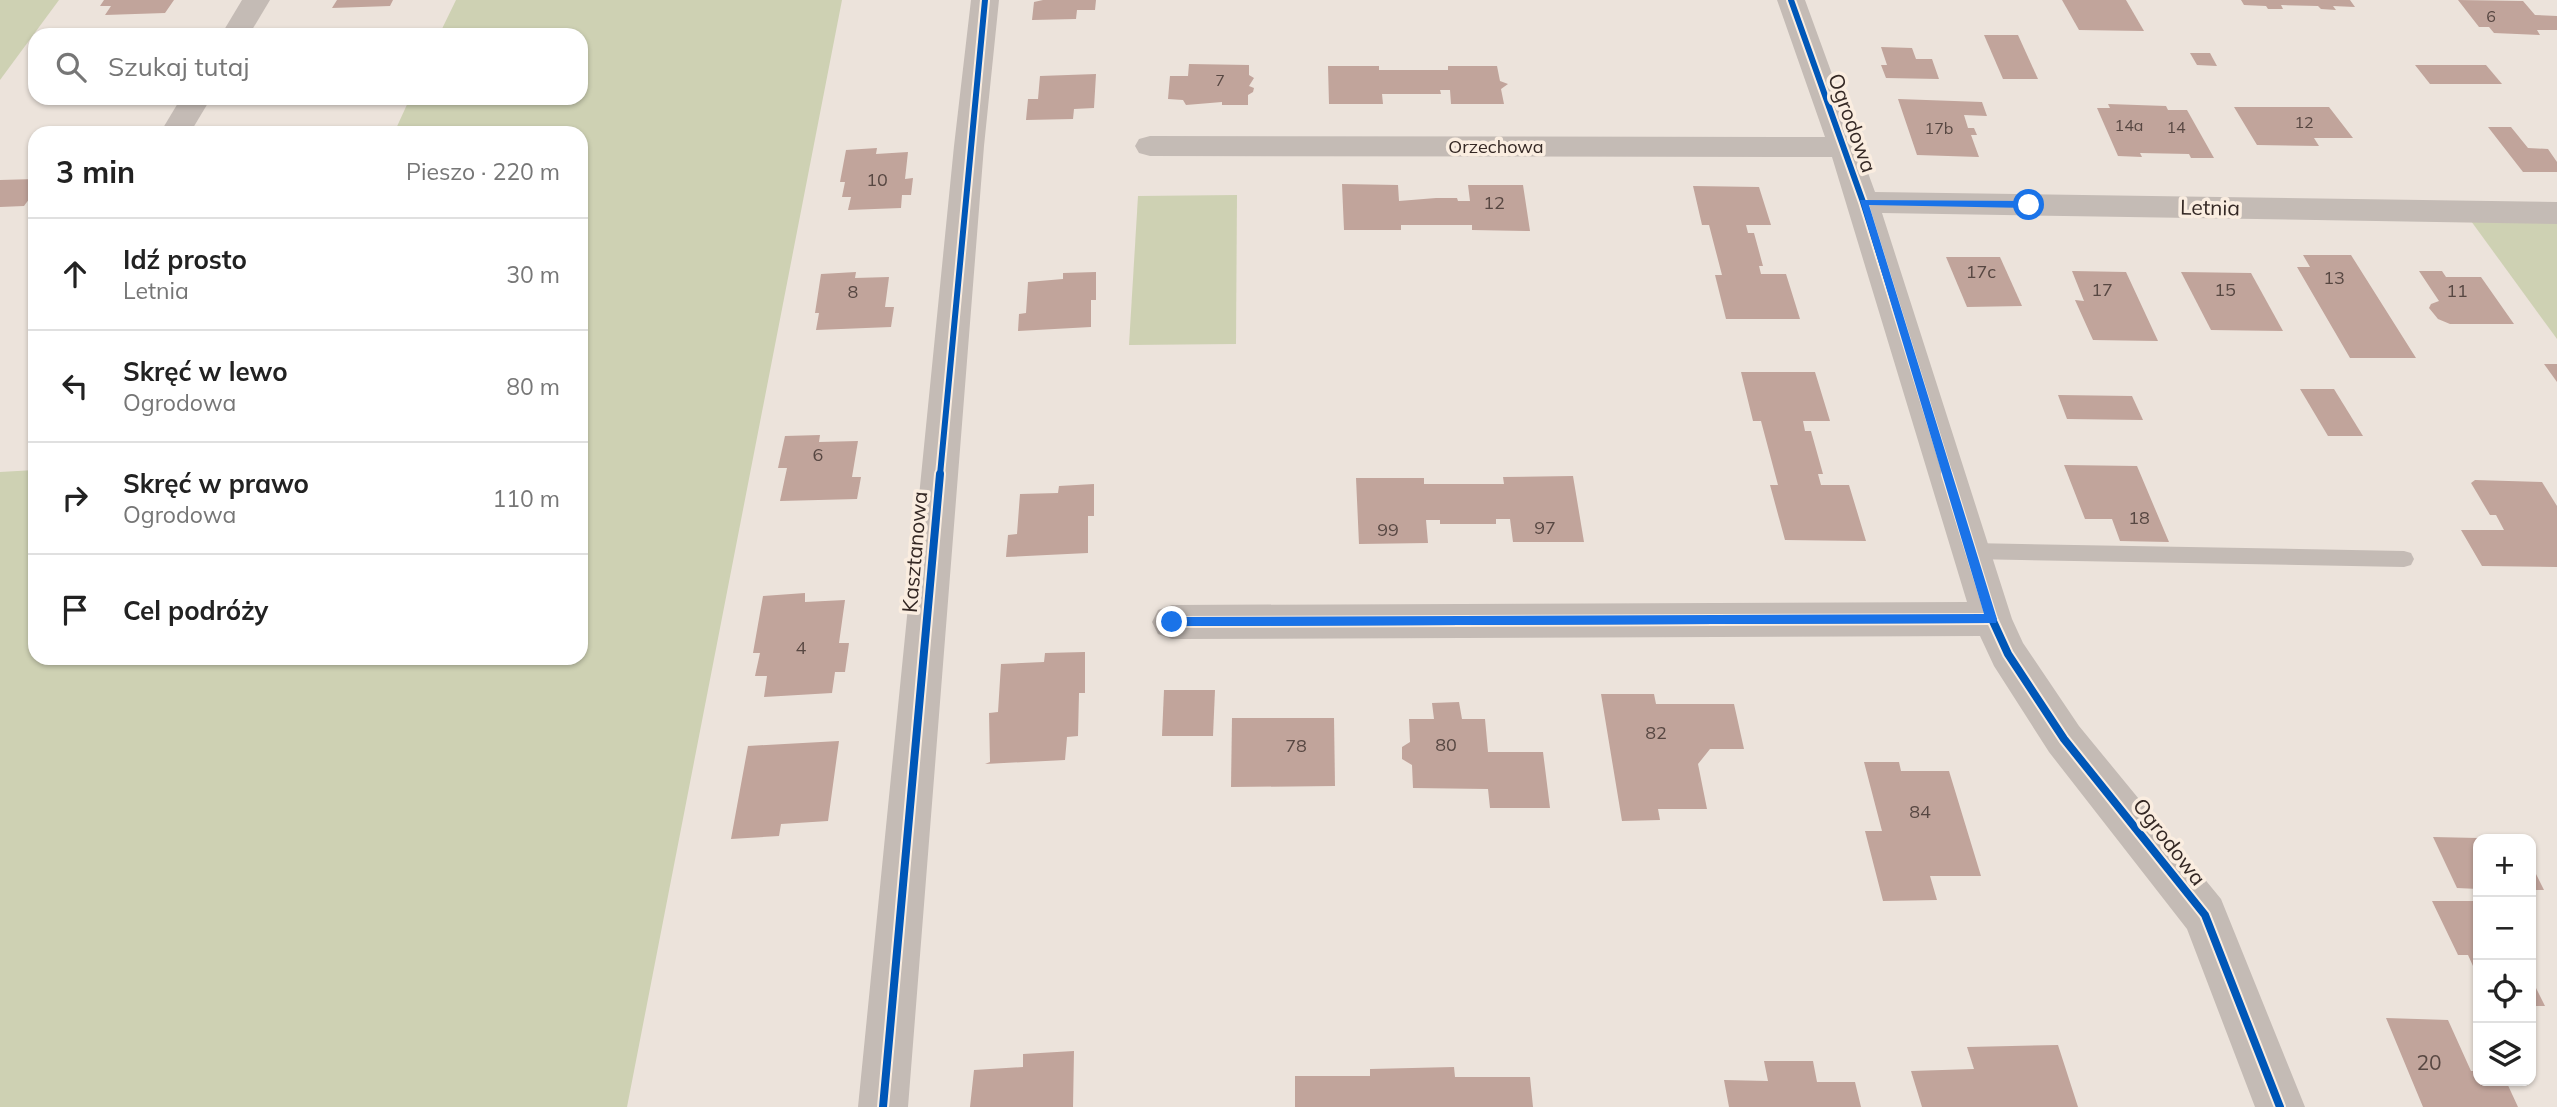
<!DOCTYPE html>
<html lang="pl">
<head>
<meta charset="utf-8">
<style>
	:root { --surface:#fff; --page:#f6f6f6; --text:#222; --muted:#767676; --line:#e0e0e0 }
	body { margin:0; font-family:Mulish,sans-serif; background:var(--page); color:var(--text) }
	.controls { position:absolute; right:21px; bottom:21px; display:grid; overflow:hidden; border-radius:14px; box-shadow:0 2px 5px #0004 }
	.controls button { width:63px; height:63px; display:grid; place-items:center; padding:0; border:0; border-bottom:2px solid var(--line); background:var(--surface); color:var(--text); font:35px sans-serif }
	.stop { position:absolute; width:21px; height:21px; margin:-16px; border:5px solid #1a73e8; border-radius:50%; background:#fff }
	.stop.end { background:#1a73e8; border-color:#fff; box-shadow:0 2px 7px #0008 }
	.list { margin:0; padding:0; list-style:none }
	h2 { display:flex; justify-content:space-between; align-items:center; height:91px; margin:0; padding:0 28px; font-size:30px }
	h2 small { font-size:23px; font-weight:400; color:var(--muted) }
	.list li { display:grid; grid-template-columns:46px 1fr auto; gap:21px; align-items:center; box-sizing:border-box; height:112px; padding:0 28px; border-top:2px solid var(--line) }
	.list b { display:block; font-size:26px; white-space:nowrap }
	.list p { margin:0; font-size:23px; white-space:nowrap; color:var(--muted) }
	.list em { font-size:23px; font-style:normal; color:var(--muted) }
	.icon { flex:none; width:38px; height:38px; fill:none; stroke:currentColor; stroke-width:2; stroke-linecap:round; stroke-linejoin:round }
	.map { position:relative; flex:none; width:2557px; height:1107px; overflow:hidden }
	.search { position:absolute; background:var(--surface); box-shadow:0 2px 5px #0004; left:28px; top:28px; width:560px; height:77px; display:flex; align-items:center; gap:18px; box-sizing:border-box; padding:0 24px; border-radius:21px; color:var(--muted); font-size:26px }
	.panel { position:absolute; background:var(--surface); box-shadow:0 2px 5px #0004; left:28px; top:126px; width:560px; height:539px; border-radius:21px }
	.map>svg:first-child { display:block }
	.green { fill:#ced1b3 }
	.building { fill:#c1a49b }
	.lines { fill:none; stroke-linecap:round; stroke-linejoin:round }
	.lane { fill:#c4bbb5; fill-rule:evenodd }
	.street { fill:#c4bbb5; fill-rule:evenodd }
	.cycleway-far1-casing { stroke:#faede0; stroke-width:10 }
	.cycleway-casing { stroke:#faede0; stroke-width:12 }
	.cycleway-far1 { stroke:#0057b8; stroke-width:6 }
	.cycleway { stroke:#0057b8; stroke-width:8 }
	.route { fill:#1a73e8 }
	.labels { text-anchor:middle; stroke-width:7; stroke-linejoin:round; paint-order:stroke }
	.far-number-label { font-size:16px; fill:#574742 }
	.far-street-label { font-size:18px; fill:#342824; stroke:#faede0 }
	.number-label { font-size:18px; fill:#574742 }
	.street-label { font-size:21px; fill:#342824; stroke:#faede0 }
	.near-number-label { font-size:21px; fill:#574742 }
</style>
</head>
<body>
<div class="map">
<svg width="2557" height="1107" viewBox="0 0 2557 1107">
	<rect width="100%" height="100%" fill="#ece3db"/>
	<g class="green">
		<polygon points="0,0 59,0 0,80"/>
		<polygon points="456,0 842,0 627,1107 0,1107 0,472 35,470 35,658 581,658 581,133 394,133 410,98 581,98 581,35 439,35"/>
		<polygon points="1237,195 1236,344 1129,345 1138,196"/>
		<polygon points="2471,221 2557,223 2557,339"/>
	</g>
	<g class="building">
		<polygon points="104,0 174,0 165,13 105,15 111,6 100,6"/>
		<polygon points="337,0 393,0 390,6 332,8"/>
		<polygon points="1043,0 1096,0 1095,10 1077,10 1076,19 1032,20 1034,2"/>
		<polygon points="2062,0 2126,0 2144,31 2079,30"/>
		<polygon points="2241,0 2350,0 2355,7 2333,6 2336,10 2321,9 2318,6 2281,5 2283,9 2268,9 2266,6 2244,5"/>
		<polygon points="2458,0 2523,1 2535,15 2557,16 2557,30 2537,30 2540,35 2494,33 2489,27 2479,27"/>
		<polygon points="1984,35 2018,35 2038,79 2003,79"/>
		<polygon points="1881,47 1912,48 1916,59 1932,59 1939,79 1886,78 1881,65 1887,65"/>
		<polygon points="2190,53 2210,53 2217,66 2197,65"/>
		<polygon points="1189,64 1249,65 1249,75 1254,78 1249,86 1254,88 1253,92 1248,95 1248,105 1222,105 1222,102 1186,105 1183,100 1168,99 1170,76 1188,76"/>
		<polygon points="2415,65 2486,65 2502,84 2430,84"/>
		<polygon points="1328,66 1379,66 1379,70 1448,70 1448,66 1497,66 1500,81 1508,84 1501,89 1504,104 1451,104 1450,90 1440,90 1441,94 1382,94 1383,104 1329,104"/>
		<polygon points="1096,74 1094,108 1074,109 1073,119 1026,120 1028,99 1038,99 1040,76"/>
		<polygon points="44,98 102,98 102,100 41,102"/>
		<polygon points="1898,99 1982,102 1987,116 1964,115 1968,128 1974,128 1977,135 1971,135 1979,157 1917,155"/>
		<polygon points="2108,104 2166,106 2168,110 2187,110 2214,158 2191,158 2189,154 2140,153 2142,157 2118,156 2097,108 2110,108"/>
		<polygon points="2234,107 2329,107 2353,138 2314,138 2319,146 2257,145"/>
		<polygon points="2488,127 2511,127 2528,148 2548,149 2557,162 2557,172 2523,172"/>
		<polygon points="877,148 876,154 908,152 905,179 913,178 911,195 902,195 901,208 848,210 851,197 842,197 845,182 840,182 846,150"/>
		<polygon points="35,179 35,191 24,206 0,207 0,180"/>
		<polygon points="1342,184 1398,185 1399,201 1436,198 1457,198 1458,201 1470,201 1468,185 1523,185 1530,231 1472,230 1472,225 1401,225 1401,230 1344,230"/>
		<polygon points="1693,186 1759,187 1771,225 1746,225 1748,233 1754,233 1763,266 1759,266 1761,274 1786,274 1800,319 1726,319 1715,275 1722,275 1709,225 1702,225"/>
		<polygon points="2303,255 2351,255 2416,358 2350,358 2297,267 2310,267"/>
		<polygon points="1946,257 2000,257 2022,306 1967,307"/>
		<polygon points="2072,271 2126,272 2158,341 2093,340 2075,300 2084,301"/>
		<polygon points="2419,271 2442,271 2446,277 2481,277 2514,324 2450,324 2438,319 2429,308 2431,304 2439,301"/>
		<polygon points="856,272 855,278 889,277 885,307 894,307 891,327 816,330 819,313 815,313 821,274"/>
		<polygon points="1096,272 1096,300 1091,300 1091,327 1018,331 1019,314 1026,313 1028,282 1063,279 1063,273"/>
		<polygon points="2181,272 2251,273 2283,331 2211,330"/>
		<polygon points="2544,364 2557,364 2557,382"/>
		<polygon points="1741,372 1815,372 1830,421 1803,421 1805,431 1811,431 1823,474 1818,474 1821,485 1849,485 1866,541 1785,540 1770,485 1778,485 1761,421 1753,421"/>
		<polygon points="2300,389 2334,389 2363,436 2328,436"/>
		<polygon points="2058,395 2132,396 2143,420 2067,419"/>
		<polygon points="820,435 819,442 858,441 852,477 861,477 857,499 780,501 787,468 778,468 785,436"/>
		<polygon points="2064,465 2137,466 2169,542 2120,541 2112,519 2085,519"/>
		<polygon points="1573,476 1584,542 1513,542 1510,519 1496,519 1496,524 1440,524 1440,520 1426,520 1428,543 1359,544 1356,478 1424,478 1424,484 1504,484 1503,477"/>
		<polygon points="2475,480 2542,482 2557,506 2557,567 2482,566 2461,530 2504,530 2496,515 2490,515 2471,483"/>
		<polygon points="1094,484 1094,516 1088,516 1088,553 1006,557 1008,535 1017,534 1020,494 1058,493 1059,486"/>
		<polygon points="805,593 805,602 845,600 839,643 849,643 845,672 835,672 832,693 764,697 767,676 755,676 760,653 753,653 763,596"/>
		<polygon points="1085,652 1085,693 1079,693 1078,736 1067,737 1065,760 985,764 990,762 989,713 998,712 1001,664 1044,662 1045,653"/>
		<polygon points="1164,690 1215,690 1213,736 1162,736"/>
		<polygon points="1601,694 1654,694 1656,704 1734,704 1744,749 1710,749 1698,764 1707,809 1658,809 1660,820 1622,821"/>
		<polygon points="1459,702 1462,719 1485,719 1488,752 1543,752 1550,808 1490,808 1488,789 1413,788 1412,765 1402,759 1402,747 1410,742 1409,719 1434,719 1432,703"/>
		<polygon points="1232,718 1334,718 1335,786 1231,787"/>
		<polygon points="839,741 828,821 781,824 779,836 731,839 748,746"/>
		<polygon points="1864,762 1899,762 1901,771 1949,771 1981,876 1930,876 1937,900 1883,901 1865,831 1882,831"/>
		<polygon points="2433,837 2478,838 2478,889 2457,888"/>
		<polygon points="2531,864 2544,890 2531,890"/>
		<polygon points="2432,901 2478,901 2478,977 2468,955 2458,955"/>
		<polygon points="2531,978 2545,1006 2531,1006"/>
		<polygon points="2386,1018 2448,1020 2471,1071 2478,1071 2478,1081 2506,1081 2518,1107 2423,1107"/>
		<polygon points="2058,1045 2078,1107 1922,1107 1911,1071 1974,1069 1967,1047"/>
		<polygon points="1074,1051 1073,1107 970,1107 974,1070 1023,1067 1023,1054"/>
		<polygon points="1764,1061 1813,1061 1817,1082 1855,1082 1861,1107 1729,1107 1724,1080 1768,1081"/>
		<polygon points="1454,1067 1455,1077 1530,1077 1533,1107 1295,1107 1295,1076 1370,1076 1370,1069"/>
	</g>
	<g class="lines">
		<polygon class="lane" points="1971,543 2404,551 2411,553 2414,559 2411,565 2404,567 1971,559 1964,557 1961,551 1964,545"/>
		<g class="street">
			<polygon points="242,0 270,0 249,35 221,35"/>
			<polygon points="971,0 999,0 984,146 908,1107 858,1107 954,146"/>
			<polygon points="1777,0 1805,0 1875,192 2557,202 2557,224 1882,213 2012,619 2023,643 2079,726 2221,899 2305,1107 2255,1107 2187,929 2049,752 1994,666 1980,636 1172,639 1158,634 1152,622 1158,610 1172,605 1967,602 1832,157 1150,156 1139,153 1135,146 1139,139 1150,136 1825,137"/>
			<polygon points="181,98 211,98 190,133 160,133"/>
		</g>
		<defs>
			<g id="cycleway-far1">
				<polyline points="1791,0 1863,202 1948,475"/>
				<polyline points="940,475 985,0"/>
			</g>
			<g id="cycleway">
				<polyline points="1947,474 1992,619 2008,654 2064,739 2205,915 2280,1107"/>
				<polyline points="1172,622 1992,619"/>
				<polyline points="883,1107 940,474"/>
			</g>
		</defs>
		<use href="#cycleway-far1" class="cycleway-far1-casing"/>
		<use href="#cycleway" class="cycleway-casing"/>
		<use href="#cycleway-far1" class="cycleway-far1"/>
		<use href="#cycleway" class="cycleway"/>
	</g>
	<polygon class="route" points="1860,200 2029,201 2034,205 2029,208 1869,205 1997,619 1996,623 1167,626 1167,619 1172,617 1984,614"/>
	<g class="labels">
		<g class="far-number-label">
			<text x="2491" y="22">6</text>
			<text x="1220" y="86">7</text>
			<text x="2304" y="128">12</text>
			<text x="2129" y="131">14a</text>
			<text x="2176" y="133">14</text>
			<text x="1939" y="134">17b</text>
		</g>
		<g class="far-street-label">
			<text x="1496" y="153">Orzechowa</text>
		</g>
		<g class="number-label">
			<text x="877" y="186">10</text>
			<text x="1494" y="209">12</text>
			<text x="1981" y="278">17c</text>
			<text x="2334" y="284">13</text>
			<text x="2102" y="296">17</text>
			<text x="2225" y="296">15</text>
			<text x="2457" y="297">11</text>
			<text x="853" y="298">8</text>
			<text x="818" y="461">6</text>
			<text x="2139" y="524">18</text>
			<text x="1545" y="534">97</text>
			<text x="1388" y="536">99</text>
			<text x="801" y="654">4</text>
			<text x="1656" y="739">82</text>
			<text x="1446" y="751">80</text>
			<text x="1296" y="752">78</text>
			<text x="1920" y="818">84</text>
		</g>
		<g class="street-label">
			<text transform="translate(1852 123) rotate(70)" y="7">Ogrodowa</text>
			<text transform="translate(2210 208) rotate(1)" y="7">Letnia</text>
			<text transform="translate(915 552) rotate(-85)" y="7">Kasztanowa</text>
			<text transform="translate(2169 842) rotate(52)" y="7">Ogrodowa</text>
		</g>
		<g class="near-number-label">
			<text x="2429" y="1070">20</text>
		</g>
	</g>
</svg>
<div class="controls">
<button>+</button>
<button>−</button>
<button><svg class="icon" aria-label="locate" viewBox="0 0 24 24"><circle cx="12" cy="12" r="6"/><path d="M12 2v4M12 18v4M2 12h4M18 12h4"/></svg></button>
<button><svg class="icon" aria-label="layers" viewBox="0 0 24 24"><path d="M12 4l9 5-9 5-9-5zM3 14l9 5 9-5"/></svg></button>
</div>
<div class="stop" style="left:2029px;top:205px"></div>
<div class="stop end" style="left:1172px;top:622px"></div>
<div class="search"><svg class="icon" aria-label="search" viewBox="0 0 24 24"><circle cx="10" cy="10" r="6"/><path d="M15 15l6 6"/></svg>Szukaj tutaj</div>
<section class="panel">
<h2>3 min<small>Pieszo · 220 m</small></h2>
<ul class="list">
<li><svg class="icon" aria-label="ahead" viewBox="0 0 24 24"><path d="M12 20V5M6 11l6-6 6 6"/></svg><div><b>Idź prosto</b><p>Letnia</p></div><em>30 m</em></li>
<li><svg class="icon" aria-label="left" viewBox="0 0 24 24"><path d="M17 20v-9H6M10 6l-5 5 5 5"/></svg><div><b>Skręć w lewo</b><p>Ogrodowa</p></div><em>80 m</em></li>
<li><svg class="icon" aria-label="right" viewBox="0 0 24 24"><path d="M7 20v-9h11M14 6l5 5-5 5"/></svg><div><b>Skręć w prawo</b><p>Ogrodowa</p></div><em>110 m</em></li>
<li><svg class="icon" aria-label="arrive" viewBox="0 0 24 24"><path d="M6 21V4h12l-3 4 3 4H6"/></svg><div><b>Cel podróży</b></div></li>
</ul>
</section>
</div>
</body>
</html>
